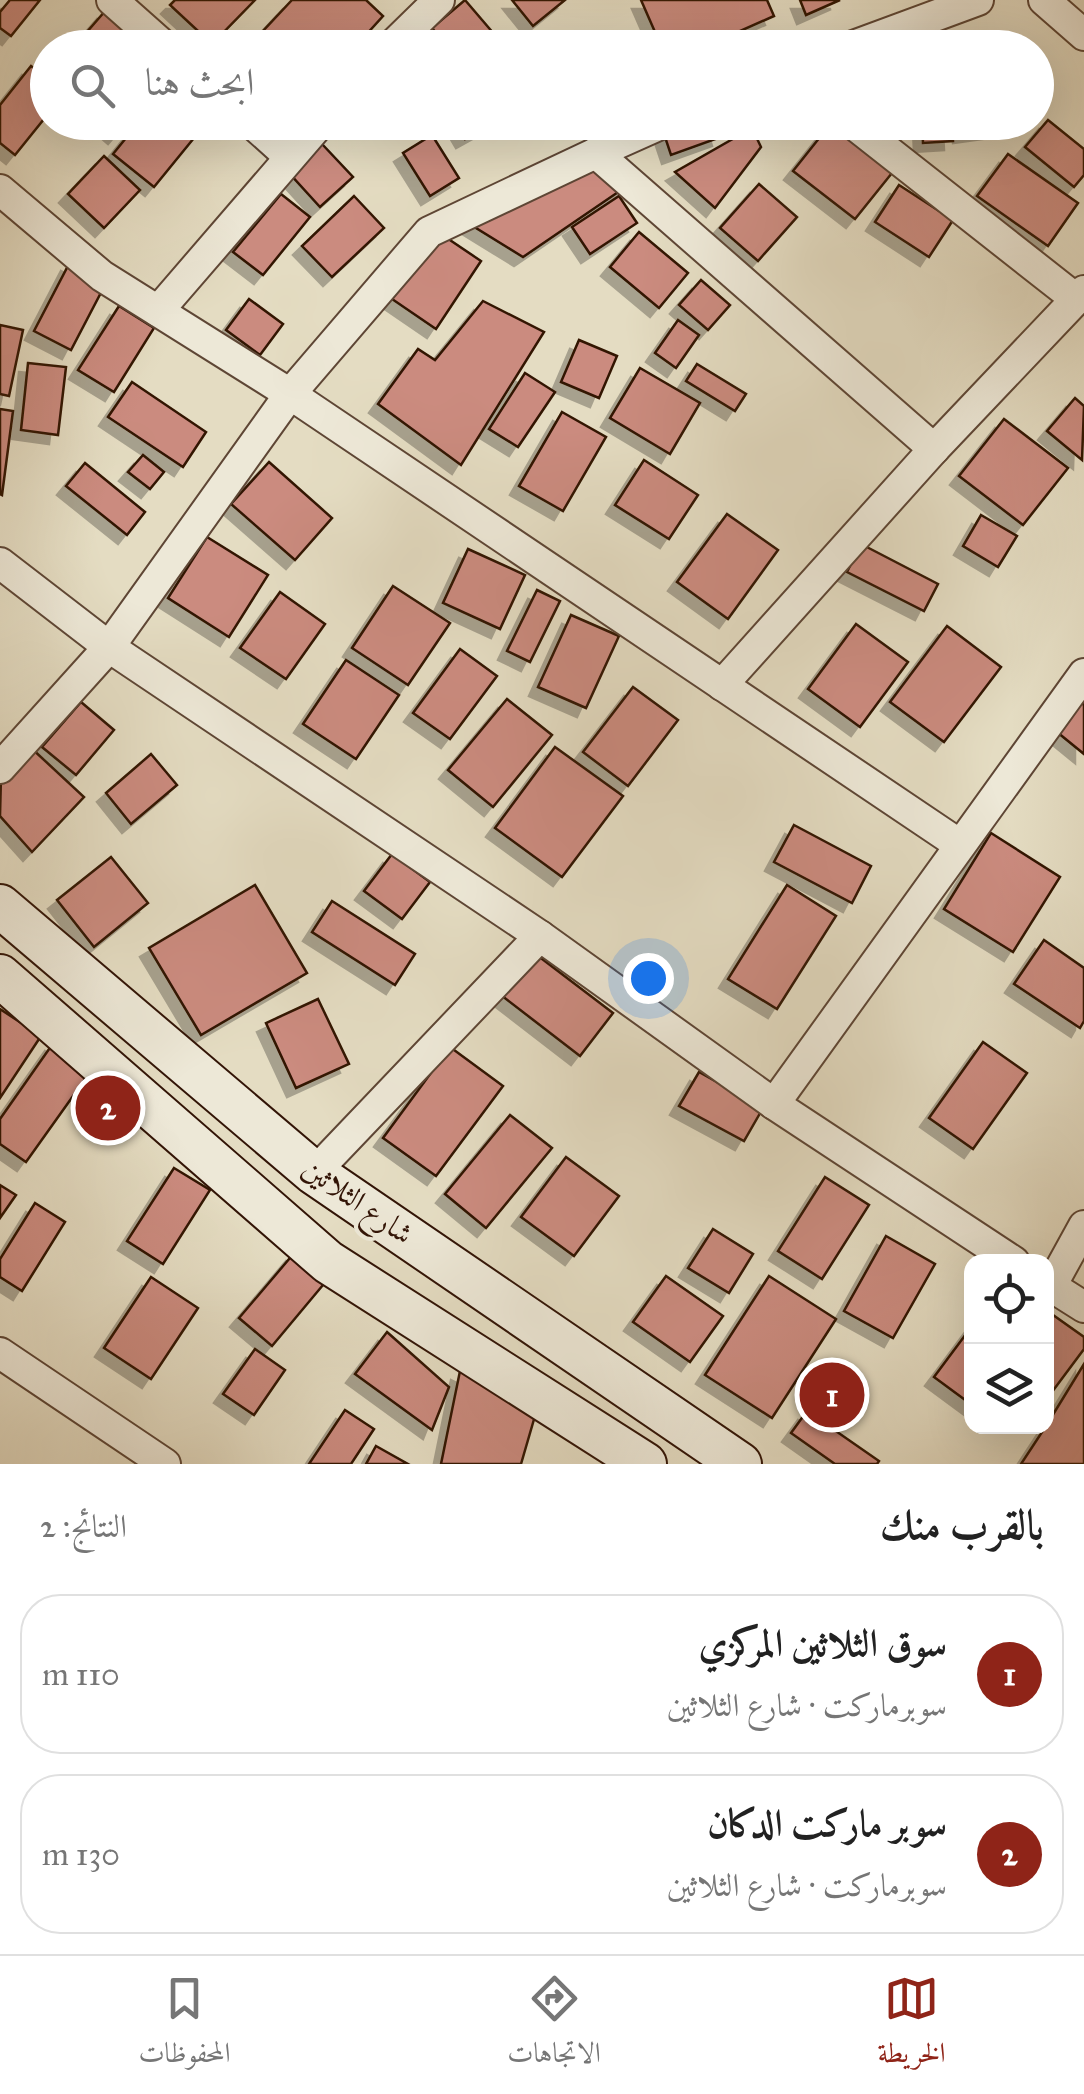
<!DOCTYPE html>
<html lang="ar">
<head>
<meta charset="utf-8">
<style>
	:root { --surface:#fff; --page:#f2f2f2; --text:#222; --muted:#767676; --line:#e0e0e0; --accent:#8f2418 }
	body { margin:0; font-family:"IM FELL Great Primer",Amiri,serif; background:var(--page); color:var(--text); direction:rtl }
	.controls { position:absolute; right:30px; bottom:30px; display:grid; overflow:hidden; border-radius:20px; box-shadow:0 10px 40px #0002 }
	.controls button { width:90px; height:90px; display:grid; place-items:center; padding:0; border:0; border-bottom:2px solid var(--line); background:var(--surface); color:var(--text); font:50px sans-serif }
	.you { position:absolute; left:648px; top:978px; width:35px; height:35px; margin:-25px; border:8px solid #fff; border-radius:50%; background:#1a73e8; box-shadow:0 0 0 15px #1a73e833 }
	.badge { display:grid; place-items:center; width:65px; height:65px; border-radius:50%; background:var(--accent); color:#fff; font-size:32px; font-weight:700 }
	.pin { position:absolute; translate:-50% -50%; border:5px solid #fff; box-shadow:0 2px 10px #0006 }
	.list { margin:0; padding:0; list-style:none }
	h2 { display:flex; justify-content:space-between; align-items:center; height:130px; margin:0; padding:0 40px; font-size:42px }
	h2 small { font-size:32px; font-weight:400; color:var(--muted) }
	.list li { display:grid; grid-template-columns:65px 1fr auto; gap:30px; align-items:center; box-sizing:border-box; height:160px; margin:0 20px 20px; padding:0 20px; border:2px solid var(--line); border-radius:40px }
	.list b { display:block; font-size:38px; white-space:nowrap }
	.list p { margin:0; font-size:32px; white-space:nowrap; color:var(--muted) }
	.list em { font-size:32px; font-style:normal; color:var(--muted) }
	.icon { flex:none; width:55px; height:55px; fill:none; stroke:currentColor; stroke-width:2; stroke-linecap:round; stroke-linejoin:round }
	.map { position:relative; flex:none; width:1084px; height:1464px; overflow:hidden; direction:ltr }
	.search { position:absolute; background:var(--surface); box-shadow:0 10px 40px #0002; left:30px; right:30px; top:30px; height:110px; display:flex; align-items:center; gap:25px; box-sizing:border-box; padding:0 35px; border-radius:55px; color:var(--muted); font-size:38px }
	.sheet { height:490px; background:var(--surface) }
	nav { display:flex; justify-content:space-around; align-items:center; box-sizing:border-box; height:140px; border-top:2px solid var(--line); background:var(--surface); font-size:28px; color:var(--muted) }
	nav a { display:grid; justify-items:center; gap:5px }
	nav .on { color:var(--accent) }
	.map>svg:first-child { display:block }
	.building { fill:#cb8b7f; stroke:#321406; stroke-width:2.5; filter:url(#shadow) }
	.lines { fill:none; stroke-linecap:round; stroke-linejoin:round }
	.street-casing { stroke:#5e4635; stroke-width:34 }
	.secondary-casing { stroke:#321406; stroke-width:46 }
	.street { stroke:#ede8d7; stroke-width:30 }
	.secondary { stroke:#ede8d7; stroke-width:42 }
	.labels { text-anchor:middle; stroke-width:8; stroke-linejoin:round; paint-order:stroke }
	.street-label { font-size:30px; fill:#321406; stroke:#ede8d7 }
</style>
</head>
<body>
<div class="map">
<svg width="1084" height="1464" viewBox="0 0 1084 1464">
	<defs>
		<filter id="shadow"><feDropShadow dx="-9" dy="9" stdDeviation="0" flood-color="#0004"/></filter>
	</defs>
	<rect width="100%" height="100%" fill="#e4dcc2"/>
	<filter id="stains"><feTurbulence type="fractalNoise" baseFrequency=".002" numOctaves="4"/><feColorMatrix values="0 0 0 0 .2 0 0 0 0 .09 0 0 0 0 .02 0 0 0 .5 -.17"/></filter>
	<radialGradient id="worn" r=".72"><stop offset=".6" stop-color="#630" stop-opacity="0"/><stop offset="1" stop-color="#630" stop-opacity=".3"/></radialGradient>
	<g class="building">
		<polygon points="10,0 40,0 11,36 0,28 0,12"/>
		<polygon points="175,0 255,0 212,44 170,5"/>
		<polygon points="292,0 366,0 383,16 354,48 281,48 263,31"/>
		<polygon points="465,0 506,48 449,48 432,28"/>
		<polygon points="512,0 565,0 533,26"/>
		<polygon points="641,0 767,0 774,16 702,48 662,48"/>
		<polygon points="800,0 840,0 806,15"/>
		<polygon points="106,10 126,27 108,48 73,48"/>
		<rect x="956" y="32" width="36" height="16"/>
		<polygon points="31,66 48,79 48,114 15,155 0,143 0,105"/>
		<polygon points="1048,120 1084,149 1084,175 1074,187 1025,147"/>
		<polygon points="102,122 128,122 117,135"/>
		<polygon points="139,122 207,122 154,187 113,154"/>
		<polygon points="455,122 496,122 465,139"/>
		<polygon points="687,122 716,122 721,137 671,155 663,131"/>
		<polygon points="832,122 838,122 896,168 855,219 793,171"/>
		<polygon points="922,122 952,122 953,141 923,143"/>
		<polygon points="960,122 998,122 999,129 962,134"/>
		<polygon points="752,128 761,147 715,208 675,172"/>
		<polygon points="432,135 459,178 430,196 403,153"/>
		<polygon points="322,144 353,177 320,207 290,174"/>
		<polygon points="1008,154 1078,203 1048,246 977,196"/>
		<polygon points="104,156 140,190 104,228 68,194"/>
		<polygon points="590,160 627,186 523,257 468,223"/>
		<polygon points="759,184 797,217 758,261 720,228"/>
		<polygon points="899,185 953,220 929,257 875,222"/>
		<polygon points="281,194 310,217 263,275 233,252"/>
		<polygon points="354,196 384,228 332,277 302,246"/>
		<polygon points="619,196 637,223 590,254 572,227"/>
		<polygon points="438,232 481,261 436,329 392,299"/>
		<polygon points="639,232 688,273 659,308 610,267"/>
		<polygon points="70,262 107,281 71,350 34,331"/>
		<polygon points="701,280 730,305 708,330 679,305"/>
		<polygon points="249,299 283,324 260,355 226,330"/>
		<polygon points="483,301 544,332 461,465 378,404 418,349 435,360"/>
		<polygon points="119,306 154,328 114,392 78,370"/>
		<polygon points="678,320 699,335 676,368 655,353"/>
		<polygon points="0,325 23,330 9,396 0,394"/>
		<polygon points="579,340 617,356 599,398 561,382"/>
		<polygon points="28,363 66,367 58,435 21,430"/>
		<polygon points="697,364 746,394 735,411 686,381"/>
		<polygon points="640,368 700,403 670,454 610,418"/>
		<polygon points="525,373 555,392 518,447 489,429"/>
		<polygon points="132,382 206,432 183,467 108,417"/>
		<polygon points="1075,398 1084,406 1082,460 1047,431"/>
		<polygon points="0,409 13,411 2,495 0,494"/>
		<polygon points="562,412 606,437 563,511 519,486"/>
		<polygon points="1004,419 1068,468 1023,525 959,476"/>
		<polygon points="143,455 164,472 150,489 128,472"/>
		<polygon points="644,460 698,495 669,539 615,505"/>
		<polygon points="269,462 332,518 295,560 231,504"/>
		<polygon points="85,463 145,512 127,535 66,486"/>
		<polygon points="727,514 778,550 728,619 677,582"/>
		<polygon points="981,515 1017,536 998,567 963,546"/>
		<polygon points="207,537 268,575 229,637 168,598"/>
		<polygon points="861,544 938,584 924,611 847,572"/>
		<polygon points="468,549 525,575 500,629 443,603"/>
		<polygon points="393,586 450,623 408,685 352,648"/>
		<polygon points="537,590 560,601 530,662 507,651"/>
		<polygon points="280,592 325,624 286,679 240,648"/>
		<polygon points="571,615 619,636 586,708 538,687"/>
		<polygon points="856,624 908,662 860,727 808,689"/>
		<polygon points="947,626 1001,667 944,742 890,702"/>
		<polygon points="460,649 497,676 450,739 413,713"/>
		<polygon points="346,660 399,695 356,759 303,724"/>
		<polygon points="633,687 678,720 628,786 583,752"/>
		<polygon points="507,699 552,735 493,807 448,770"/>
		<polygon points="81,702 114,730 76,775 42,747"/>
		<polygon points="1081,702 1084,705 1084,754 1057,732"/>
		<polygon points="29,746 84,797 32,852 0,816 1,777"/>
		<polygon points="555,747 623,796 562,877 495,828"/>
		<polygon points="151,754 177,785 131,824 106,793"/>
		<polygon points="794,825 871,866 852,903 774,862"/>
		<polygon points="991,833 1060,877 1013,952 944,909"/>
		<polygon points="392,854 430,882 402,919 364,891"/>
		<polygon points="111,857 148,903 94,947 57,900"/>
		<polygon points="255,885 307,973 201,1035 149,948"/>
		<polygon points="787,885 836,916 777,1009 728,979"/>
		<polygon points="332,901 415,954 395,985 312,932"/>
		<polygon points="1044,940 1084,968 1084,1021 1080,1028 1014,984"/>
		<polygon points="529,949 613,1013 580,1056 497,992"/>
		<polygon points="318,999 349,1064 296,1088 266,1023"/>
		<polygon points="0,1009 41,1036 0,1098"/>
		<polygon points="54,1042 93,1068 26,1162 0,1144 0,1119"/>
		<polygon points="983,1042 1027,1073 973,1149 929,1118"/>
		<polygon points="450,1047 503,1086 436,1176 383,1138"/>
		<polygon points="699,1072 763,1108 744,1141 679,1106"/>
		<polygon points="510,1115 552,1148 486,1228 445,1194"/>
		<polygon points="566,1157 619,1196 574,1256 521,1217"/>
		<polygon points="174,1168 210,1190 163,1264 127,1241"/>
		<polygon points="825,1177 869,1205 822,1279 778,1251"/>
		<polygon points="0,1185 16,1195 0,1218"/>
		<polygon points="35,1203 65,1222 22,1291 0,1277 0,1259"/>
		<polygon points="713,1229 753,1254 729,1293 688,1268"/>
		<polygon points="886,1236 935,1264 893,1338 844,1311"/>
		<polygon points="295,1252 328,1279 272,1346 239,1318"/>
		<polygon points="666,1276 723,1316 690,1362 633,1322"/>
		<polygon points="769,1276 836,1319 772,1418 705,1375"/>
		<polygon points="151,1277 198,1308 151,1379 104,1348"/>
		<polygon points="1046,1310 1084,1337 1084,1349 1046,1400"/>
		<polygon points="972,1326 972,1405 934,1377"/>
		<polygon points="387,1332 449,1387 432,1430 355,1374"/>
		<polygon points="255,1349 285,1370 254,1415 223,1394"/>
		<polygon points="1084,1364 1084,1464 1021,1464 1046,1426"/>
		<polygon points="460,1371 537,1409 521,1464 441,1464"/>
		<polygon points="345,1410 374,1429 351,1464 309,1464"/>
		<polygon points="807,1411 879,1461 877,1464 835,1464 791,1433"/>
		<polygon points="376,1446 408,1464 366,1464"/>
	</g>
	<g class="lines">
		<defs>
			<g id="street">
				<polyline points="112,0 166,48"/>
				<polyline points="1044,0 1084,35"/>
				<polyline points="390,48 439,0"/>
				<polyline points="848,48 978,0"/>
				<polyline points="251,122 290,157"/>
				<polyline points="851,122 1076,299"/>
				<polyline points="596,153 934,449"/>
				<polyline points="0,190 102,276 290,394 960,845"/>
				<polyline points="158,311 321,122"/>
				<polyline points="0,563 109,647 540,936 774,1104 1014,1262"/>
				<polyline points="722,685 934,449 1084,291"/>
				<polyline points="0,768 109,647 290,394 429,232 596,153 665,122"/>
				<polyline points="774,1104 1084,674"/>
				<polyline points="314,1173 540,936"/>
				<polyline points="1046,1283 1084,1307"/>
				<polyline points="1051,1286 1084,1226"/>
				<polyline points="0,1353 165,1464"/>
			</g>
			<g id="secondary">
				<polyline points="0,906 314,1173 740,1464"/>
				<polyline points="0,976 328,1262 645,1464"/>
			</g>
		</defs>
		<use href="#street" class="street-casing"/>
		<use href="#secondary" class="secondary-casing"/>
		<use href="#street" class="street"/>
		<use href="#secondary" class="secondary"/>
	</g>
	<g class="labels">
		<g class="street-label">
			<text transform="translate(358 1201) rotate(35)" y="10">شارع الثلاثين</text>
		</g>
	</g>
	<rect width="100%" height="100%" filter="url(#stains)"/>
	<rect width="100%" height="100%" fill="url(#worn)"/>
</svg>
<div class="controls">
<button><svg class="icon" aria-label="locate" viewBox="0 0 24 24"><circle cx="12" cy="12" r="6"/><path d="M12 2v4M12 18v4M2 12h4M18 12h4"/></svg></button>
<button><svg class="icon" aria-label="layers" viewBox="0 0 24 24"><path d="M12 4l9 5-9 5-9-5zM3 14l9 5 9-5"/></svg></button>
</div>
<div class="you"></div>
<div class="pin badge" style="left:832px;top:1395px">1</div>
<div class="pin badge" style="left:108px;top:1108px">2</div>
<div class="search"><svg class="icon" aria-label="search" viewBox="0 0 24 24"><circle cx="10" cy="10" r="6"/><path d="M15 15l6 6"/></svg>ابحث هنا</div>
</div>
<section class="sheet">
<h2>بالقرب منك<small>النتائج: 2</small></h2>
<ul class="list">
<li><span class="badge">1</span><div><b>سوق الثلاثين المركزي</b><p>سوبرماركت · شارع الثلاثين</p></div><em>110 m</em></li>
<li><span class="badge">2</span><div><b>سوبر ماركت الدكان</b><p>سوبرماركت · شارع الثلاثين</p></div><em>130 m</em></li>
</ul>
</section>
<nav>
<a class="on"><svg class="icon" aria-label="map" viewBox="0 0 24 24"><path d="M3 6l6-2 6 2 6-2v14l-6 2-6-2-6 2zM9 4v14M15 6v14"/></svg>الخريطة</a>
<a><svg class="icon" aria-label="directions" viewBox="0 0 24 24"><path d="M12 3l9 9-9 9-9-9zM9 14v-3h6M13 9l2 2-2 2"/></svg>الاتجاهات</a>
<a><svg class="icon" aria-label="saved" viewBox="0 0 24 24"><path d="M7 4h10v16l-5-4-5 4z"/></svg>المحفوظات</a>
</nav>
</body>
</html>
